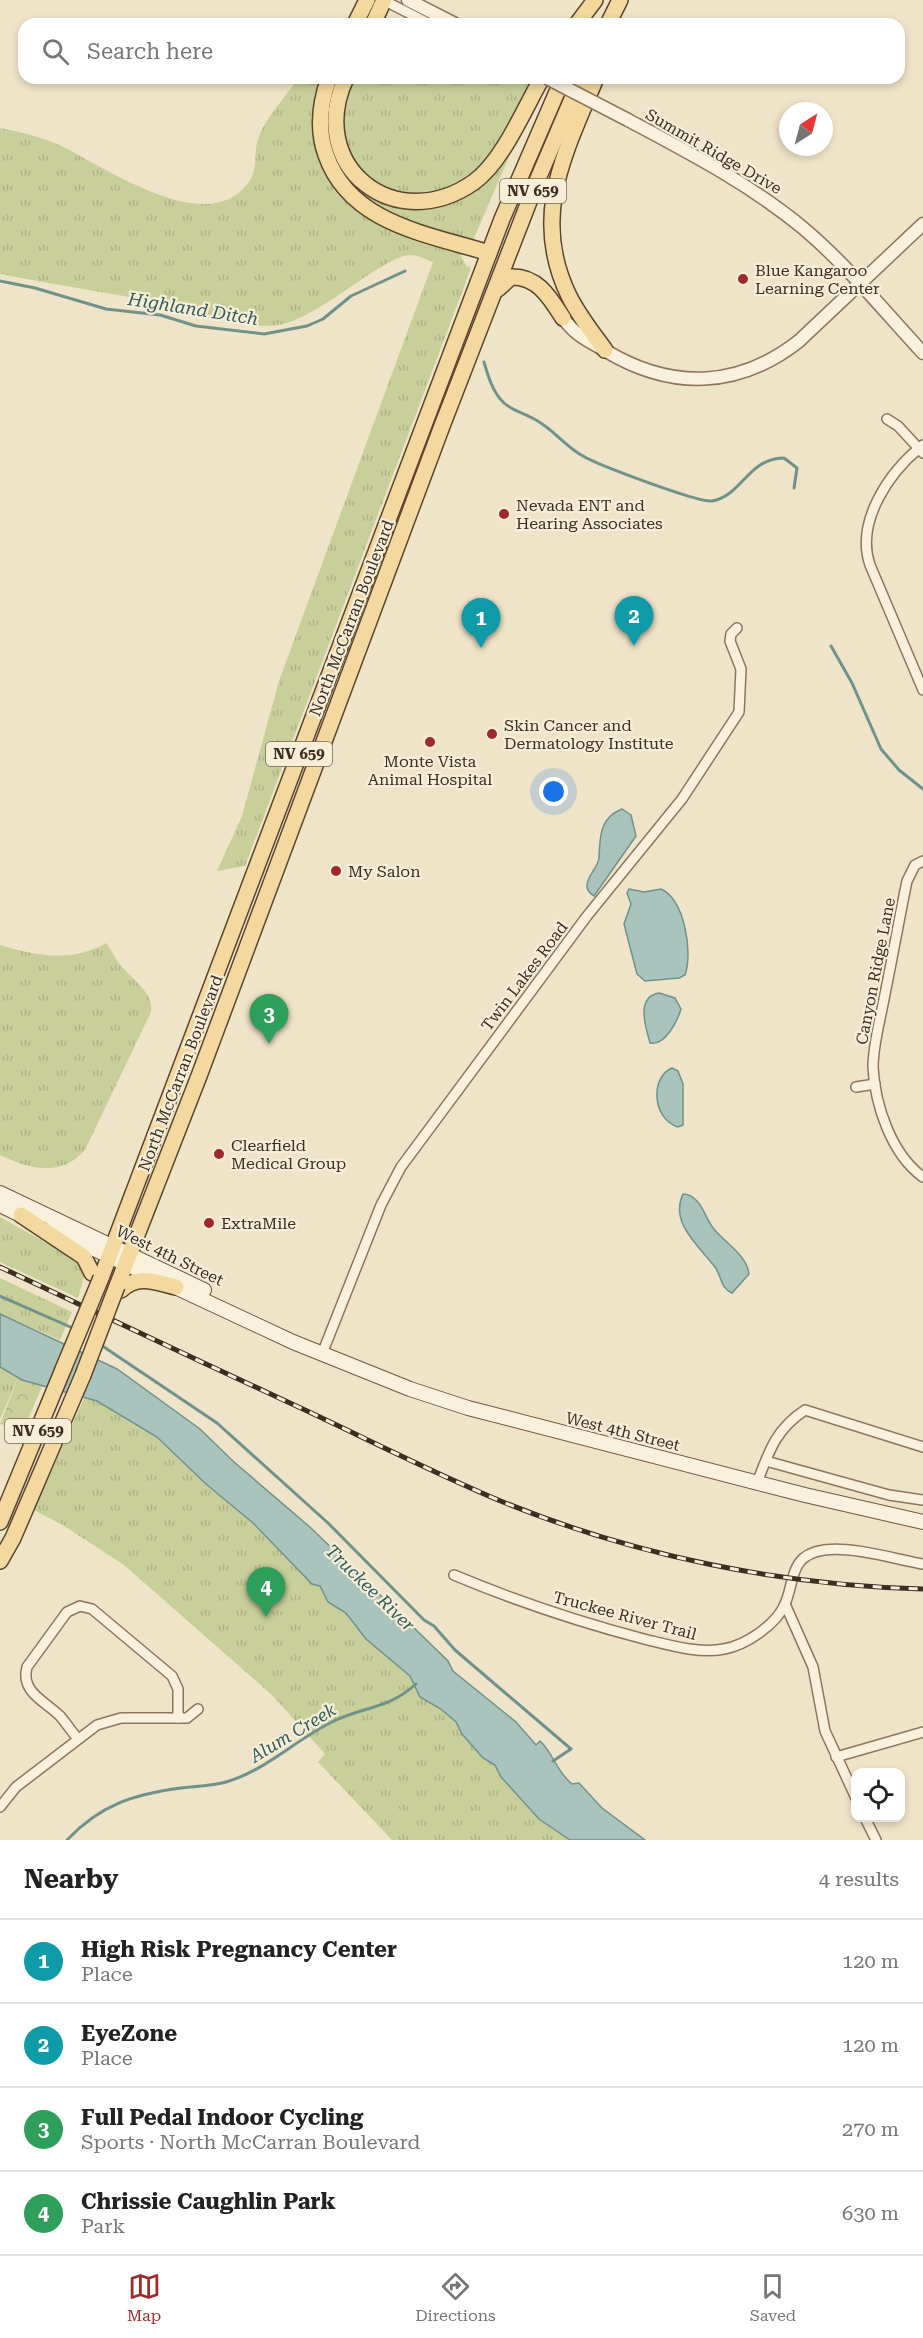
<!DOCTYPE html>
<html lang="en">
<head>
<meta charset="utf-8">
<style>
	:root { --surface:#fff; --page:#f2f2f2; --text:#222; --muted:#767676; --line:#e0e0e0; --accent:#9e2a2b }
	body { margin:0; font-family:"Roboto Serif",serif; background:var(--page); color:var(--text) }
	.controls { position:absolute; right:18px; bottom:18px; display:grid; overflow:hidden; border-radius:12px; box-shadow:0 3px 9px #0003 }
	.controls button { width:54px; height:54px; display:grid; place-items:center; padding:0; border:0; border-bottom:2px solid var(--line); background:var(--surface); color:var(--text); font:30px sans-serif }
	.compass { position:absolute; left:779px; top:102px; width:54px; height:54px; border-radius:50%; background:var(--surface); box-shadow:0 3px 9px #0003; rotate:36deg }
	.you { position:absolute; left:554px; top:792px; width:21px; height:21px; margin:-15px; border:4px solid #fff; border-radius:50%; background:#1a73e8; box-shadow:0 0 0 9px #1a73e833 }
	.badge { display:grid; place-items:center; width:39px; height:39px; border-radius:50%; background:var(--accent); color:#fff; font-size:20px; font-weight:700 }
	.pin { position:absolute; translate:-50% -50px; filter:drop-shadow(0 2px 3px #0008) }
	.pin::after { content:''; position:absolute; top:32px; width:21px; height:18px; background:inherit; clip-path:polygon(0 0,100% 0,50% 100%) }
	.list { margin:0; padding:0; list-style:none }
	h2 { display:flex; justify-content:space-between; align-items:center; height:78px; margin:0; padding:0 24px; font-size:26px }
	h2 small { font-size:20px; font-weight:400; color:var(--muted) }
	.list li { display:grid; grid-template-columns:39px 1fr auto; gap:18px; align-items:center; box-sizing:border-box; height:84px; padding:0 24px; border-top:2px solid var(--line) }
	.list b { display:block; font-size:22px; white-space:nowrap }
	.list p { margin:0; font-size:20px; white-space:nowrap; color:var(--muted) }
	.list em { font-size:20px; font-style:normal; color:var(--muted) }
	.icon { flex:none; width:33px; height:33px; fill:none; stroke:currentColor; stroke-width:2; stroke-linecap:round; stroke-linejoin:round }
	.map { position:relative; flex:none; width:923px; height:1840px; overflow:hidden }
	.search { position:absolute; background:var(--surface); box-shadow:0 3px 9px #0003; left:18px; right:18px; top:18px; height:66px; display:flex; align-items:center; gap:15px; box-sizing:border-box; padding:0 21px; border-radius:18px; color:var(--muted); font-size:22px }
	.sheet { height:414px; background:var(--surface) }
	nav { display:flex; justify-content:space-around; align-items:center; box-sizing:border-box; height:84px; border-top:2px solid var(--line); background:var(--surface); font-size:16px; color:var(--muted) }
	nav a { display:grid; justify-items:center; gap:3px }
	nav .on { color:var(--accent) }
	.map>svg:first-child { display:block }
	.grass { fill:url(#grass-tufts) }
	.forest { fill:url(#forest-crowns) }
	.garden { fill:#c9cf9b }
	.water { fill:#a9c4bc; stroke:#6f938a; stroke-width:1.5 }
	.lines { fill:none; stroke-linecap:round; stroke-linejoin:round }
	.stream { stroke:#6f938a; stroke-width:3 }
	.minor-casing { stroke:#8d765c; stroke-width:12 }
	.tertiary-casing { stroke:#8d765c; stroke-width:15 }
	.secondary-casing { stroke:#6f573f; stroke-width:16 }
	.primary-casing { stroke:#5b4430; stroke-width:18 }
	.minor { stroke:#faf1dc; stroke-width:9 }
	.tertiary { stroke:#faf1dc; stroke-width:12 }
	.secondary { stroke:#faf1dc; stroke-width:14 }
	.primary { stroke:#f3d9a0; stroke-width:15 }
	.rail-casing { stroke:#3d2e20; stroke-width:5 }
	.rail { stroke:#f7eed8; stroke-width:3; stroke-dasharray:9; stroke-linecap:butt }
	.tertiary-bridge-casing { stroke:#8d765c; stroke-width:15; stroke-linecap:butt }
	.primary-bridge-casing { stroke:#5b4430; stroke-width:18; stroke-linecap:butt }
	.tertiary-bridge { stroke:#faf1dc; stroke-width:12 }
	.primary-bridge { stroke:#f3d9a0; stroke-width:15 }
	.poi-dot { fill:#9e2a2b; stroke:#f7eed8; stroke-width:2 }
	.labels { text-anchor:middle; stroke-width:4.5; stroke-linejoin:round; paint-order:stroke }
	.shield { fill:#f7eed8; stroke:#756857; stroke-width:1.5 }
	.shield-label { font-size:15px; font-weight:bold; fill:#3d2e20 }
	.street-label { font-size:16px; fill:#3d2e20; stroke:#f7eed8 }
	.poi-label { font-size:16px; fill:#3d2e20; stroke:#f7eed8; text-anchor:start }
	.water-label { font-size:18px; font-style:italic; fill:#2f5d5a; stroke:#f7eed8 }
</style>
</head>
<body>
<div class="map">
<svg width="923" height="1840" viewBox="0 0 923 1840">
	<defs>
		<pattern id="grass-tufts" width="24" height="20" patternUnits="userSpaceOnUse" patternTransform="scale(1.5)"><rect width="24" height="20" fill="#c9cf9b"/><path d="M3 7l-1-3M5 7V3M7 7l1-3M15 17l-1-3M17 17v-4M19 17l1-3" fill="none" stroke="#aeb285"/></pattern>
		<pattern id="forest-crowns" width="20" height="18" patternUnits="userSpaceOnUse" patternTransform="scale(1.5)"><rect width="20" height="18" fill="#c9cf9b"/><path d="M2 6a3 3 0 1 1 6 0M12 15a3 3 0 1 1 6 0" fill="none" stroke="#aeb285"/></pattern>
	</defs>
	<rect width="100%" height="100%" fill="#f0e4c8"/>
	<g class="grass">
		<path d="M298,78H322C324,109 322,144 328,175C337,218 424,240 459,252L467,267L470,266V271L245,866L217,871L242,816L279,681L433,262C426,260 418,255 411,255C386,254 321,316 283,324C243,332 205,312 167,304C111,293 55,285 0,274V128C19,132 39,136 57,144C103,165 206,240 248,183C259,169 253,154 258,139C265,118 286,97 298,78Z"/>
		<path d="M355,78H521L531,83C516,109 498,155 475,173C453,190 420,201 393,192C387,191 382,186 377,183C340,160 334,114 355,78Z"/>
		<polygon points="529,110 472,243 391,218 350,188 328,145 334,144 369,193 457,196"/>
		<path d="M106,943C111,949 114,957 119,963C129,977 155,993 151,1012L85,1150C60,1178 30,1169 0,1155V945C36,956 72,963 106,943Z"/>
		<polygon points="0,1217 75,1259 85,1274 78,1298 0,1262"/>
		<polygon points="0,1278 72,1312 60,1340 0,1314"/>
		<polygon points="0,1367 18,1378 0,1419"/>
		<polygon points="85,1396 123,1415 157,1437 206,1484 253,1523 312,1584 320,1586 328,1602 346,1613 366,1639 410,1676 420,1697 441,1709 456,1722 462,1734 483,1758 495,1764 501,1777 539,1819 570,1840 392,1840 318,1762 325,1754 272,1695 124,1565 61,1524 34,1510"/>
	</g>
	<polygon class="forest" points="18,1378 43,1385 23,1430 0,1424"/>
	<path class="garden" d="M374,1799H391L416,1828L426,1834L422,1840C408,1840 383,1810 374,1799Z"/>
	<g class="water">
		<path d="M622,809L631,815L636,836L594,896C576,885 598,870 599,858C600,838 599,818 622,809Z"/>
		<path d="M629,889L644,892L661,889C685,900 693,953 685,975L679,978L645,981L637,974L624,924L631,904L627,893Z"/>
		<path d="M659,993L675,998L681,1009C677,1022 665,1046 650,1043C646,1028 635,997 659,993Z"/>
		<path d="M672,1068L678,1071L683,1084V1125L678,1127C652,1119 650,1077 672,1068Z"/>
		<path d="M683,1194C689,1194 692,1196 696,1200C704,1207 706,1220 714,1229C725,1243 746,1254 749,1274L732,1293C720,1288 722,1277 715,1267C700,1247 669,1223 683,1194Z"/>
		<path d="M0,1314L117,1369L200,1429L234,1462L311,1528L448,1661L453,1671L516,1722L536,1745L540,1741C554,1754 556,1771 572,1784L579,1783L602,1808L645,1840H570L539,1819L501,1777L495,1765L483,1758L462,1734L456,1722L441,1709L420,1697L410,1676L366,1639L346,1613L328,1602L320,1586L312,1584L253,1523L206,1484L157,1437L97,1401L22,1380L0,1367Z"/>
	</g>
	<g class="lines">
		<g class="stream">
			<polyline points="0,281 35,288 106,309 160,315 196,326 264,334 307,326 323,319 351,296 405,271"/>
			<path d="M484,362C488,376 493,393 504,403C513,411 526,414 536,420C554,430 566,447 583,456C598,465 699,503 712,501C742,496 748,458 784,458L797,468L794,488"/>
			<polyline points="831,646 852,683 881,749 899,770 923,789"/>
			<polyline points="0,1296 75,1329"/>
			<polyline points="101,1345 217,1423 328,1523 424,1620 434,1626 455,1650 571,1749 553,1761"/>
			<path d="M67,1840C100,1805 134,1794 181,1788C196,1786 212,1786 226,1782C267,1770 296,1739 334,1721C366,1706 388,1709 416,1684"/>
		</g>
		<defs>
			<g id="minor">
				<polyline points="383,0 430,24"/>
				<polyline points="887,419 898,426 923,453"/>
				<path d="M923,445C890,471 855,521 870,565L923,690"/>
				<path d="M923,861L915,865L907,881C899,920 892,960 884,999C880,1021 873,1045 873,1067C875,1106 892,1155 923,1177"/>
				<polyline points="856,1087 875,1084"/>
				<polyline points="322,1354 381,1205 401,1167 587,916 682,799 739,712 741,669 730,641 731,634 737,628"/>
				<polyline points="766,1461 889,1495 923,1500"/>
				<path d="M757,1483C769,1451 776,1429 805,1410L923,1447"/>
				<path d="M454,1575C516,1601 579,1622 644,1639C669,1645 698,1654 724,1649C746,1645 776,1625 785,1604C795,1581 789,1555 824,1550C852,1546 895,1559 923,1564"/>
				<polyline points="785,1604 813,1667 825,1731 856,1798"/>
				<path d="M78,1739C72,1732 66,1723 60,1716C45,1701 20,1692 27,1667L67,1612L80,1606L92,1609L172,1676L178,1689V1718"/>
				<polyline points="836,1757 923,1732"/>
				<polyline points="0,1807 16,1787 97,1725 121,1718 187,1718 198,1709"/>
				<polyline points="865,1818 876,1840"/>
			</g>
			<g id="tertiary">
				<polyline points="408,0 455,24"/>
				<path d="M628,120C688,152 750,184 803,228C847,265 884,311 923,353"/>
				<path d="M563,318C577,337 588,340 606,351C671,390 738,389 799,341L923,224"/>
			</g>
			<g id="secondary">
				<polyline points="0,1193 204,1290"/>
				<polyline points="0,1205 31,1220"/>
				<polyline points="51,1229 293,1342 410,1389 468,1408 805,1495 923,1522"/>
			</g>
			<g id="primary">
				<polyline points="355,24 367,0"/>
				<polyline points="373,24 384,0"/>
				<polyline points="577,24 595,0"/>
				<polyline points="608,24 620,0"/>
				<path d="M329,78C320,103 317,130 326,155C350,224 428,234 489,253"/>
				<path d="M346,78C305,167 396,237 474,182C503,161 524,109 542,78"/>
				<path d="M596,78C565,153 530,216 569,296C579,316 592,332 605,350"/>
				<path d="M498,289L511,277C538,276 550,298 563,318"/>
				<polyline points="21,1215 84,1257 92,1273"/>
				<polyline points="101,1278 502,219 563,78"/>
				<polyline points="117,1286 199,1076 442,426 537,181 581,78"/>
				<path d="M121,1290C138,1274 155,1282 176,1287"/>
				<polyline points="0,1522 64,1367"/>
				<polyline points="0,1561 13,1538 83,1375"/>
			</g>
		</defs>
		<use href="#minor" class="minor-casing"/>
		<use href="#tertiary" class="tertiary-casing"/>
		<use href="#secondary" class="secondary-casing"/>
		<use href="#primary" class="primary-casing"/>
		<use href="#minor" class="minor"/>
		<use href="#tertiary" class="tertiary"/>
		<use href="#secondary" class="secondary"/>
		<use href="#primary" class="primary"/>
		<defs>
			<path id="rail" d="M0,1267C102,1315 203,1363 305,1410C371,1441 436,1474 503,1502C636,1556 780,1585 923,1589"/>
		</defs>
		<use href="#rail" class="rail-casing"/>
		<use href="#rail" class="rail"/>
		<defs>
			<polyline id="tertiary-bridge" points="547,78 628,120"/>
			<g id="primary-bridge">
				<polyline points="64,1367 101,1278"/>
				<polyline points="83,1375 117,1286"/>
			</g>
		</defs>
		<use href="#tertiary-bridge" class="tertiary-bridge-casing"/>
		<use href="#primary-bridge" class="primary-bridge-casing"/>
		<use href="#tertiary-bridge" class="tertiary-bridge"/>
		<use href="#primary-bridge" class="primary-bridge"/>
	</g>
	<g class="poi-dot">
		<circle cx="743" cy="279" r="6"/>
		<circle cx="504" cy="514" r="6"/>
		<circle cx="492" cy="734" r="6"/>
		<circle cx="430" cy="742" r="6"/>
		<circle cx="336" cy="871" r="6"/>
		<circle cx="219" cy="1154" r="6"/>
		<circle cx="209" cy="1223" r="6"/>
	</g>
	<g class="labels">
		<g class="shield">
			<rect x="500" y="179" width="66" height="24" rx="4.5"/>
			<rect x="266" y="742" width="66" height="24" rx="4.5"/>
			<rect x="5" y="1419" width="66" height="24" rx="4.5"/>
		</g>
		<g class="shield-label">
			<text x="533" y="196">NV 659</text>
			<text x="299" y="759">NV 659</text>
			<text x="38" y="1436">NV 659</text>
		</g>
		<g class="street-label">
			<text transform="translate(714 151) rotate(30)" y="6">Summit Ridge Drive</text>
			<text transform="translate(351 618) rotate(-69)" y="6">North McCarran Boulevard</text>
			<text transform="translate(875 971) rotate(-79)" y="6">Canyon Ridge Lane</text>
			<text transform="translate(524 976) rotate(-53)" y="6">Twin Lakes Road</text>
			<text transform="translate(180 1073) rotate(-69)" y="6">North McCarran Boulevard</text>
			<text transform="translate(170 1255) rotate(26)" y="6">West 4th Street</text>
			<text transform="translate(623 1431) rotate(14)" y="6">West 4th Street</text>
			<text transform="translate(625 1615) rotate(15)" y="6">Truckee River Trail</text>
		</g>
		<g class="poi-label">
			<text x="755" y="276">Blue Kangaroo<tspan x="755" dy="18">Learning Center</tspan></text>
			<text x="516" y="511">Nevada ENT and<tspan x="516" dy="18">Hearing Associates</tspan></text>
			<text x="504" y="731">Skin Cancer and<tspan x="504" dy="18">Dermatology Institute</tspan></text>
			<text x="430" y="767" text-anchor="middle">Monte Vista<tspan x="430" dy="18">Animal Hospital</tspan></text>
			<text x="348" y="877">My Salon</text>
			<text x="231" y="1151">Clearfield<tspan x="231" dy="18">Medical Group</tspan></text>
			<text x="221" y="1229">ExtraMile</text>
		</g>
		<g class="water-label">
			<text transform="translate(193 309) rotate(9)" y="6">Highland Ditch</text>
			<text transform="translate(370 1588) rotate(44)" y="6">Truckee River</text>
			<text transform="translate(293 1733) rotate(-31)" y="6">Alum Creek</text>
		</g>
	</g>
</svg>
<div class="controls">
<button><svg class="icon" aria-label="locate" viewBox="0 0 24 24"><circle cx="12" cy="12" r="6"/><path d="M12 2v4M12 18v4M2 12h4M18 12h4"/></svg></button>
</div>
<svg class="compass" viewBox="-18 -18 36 36"><path d="M0-13l5 13h-10z" fill="#e53935"/><path d="M0 13l5-13h-10z" fill="#767676"/></svg>
<div class="you"></div>
<div class="pin badge" style="left:481px;top:648px;background:#0f9aa8">1</div>
<div class="pin badge" style="left:634px;top:646px;background:#0f9aa8">2</div>
<div class="pin badge" style="left:269px;top:1044px;background:#2e9e5b">3</div>
<div class="pin badge" style="left:266px;top:1617px;background:#2e9e5b">4</div>
<div class="search"><svg class="icon" aria-label="search" viewBox="0 0 24 24"><circle cx="10" cy="10" r="6"/><path d="M15 15l6 6"/></svg>Search here</div>
</div>
<section class="sheet">
<h2>Nearby<small>4 results</small></h2>
<ul class="list">
<li><span class="badge" style="background:#0f9aa8">1</span><div><b>High Risk Pregnancy Center</b><p>Place</p></div><em>120 m</em></li>
<li><span class="badge" style="background:#0f9aa8">2</span><div><b>EyeZone</b><p>Place</p></div><em>120 m</em></li>
<li><span class="badge" style="background:#2e9e5b">3</span><div><b>Full Pedal Indoor Cycling</b><p>Sports · North McCarran Boulevard</p></div><em>270 m</em></li>
<li><span class="badge" style="background:#2e9e5b">4</span><div><b>Chrissie Caughlin Park</b><p>Park</p></div><em>630 m</em></li>
</ul>
</section>
<nav>
<a class="on"><svg class="icon" aria-label="map" viewBox="0 0 24 24"><path d="M3 6l6-2 6 2 6-2v14l-6 2-6-2-6 2zM9 4v14M15 6v14"/></svg>Map</a>
<a><svg class="icon" aria-label="directions" viewBox="0 0 24 24"><path d="M12 3l9 9-9 9-9-9zM9 14v-3h6M13 9l2 2-2 2"/></svg>Directions</a>
<a><svg class="icon" aria-label="saved" viewBox="0 0 24 24"><path d="M7 4h10v16l-5-4-5 4z"/></svg>Saved</a>
</nav>
</body>
</html>
